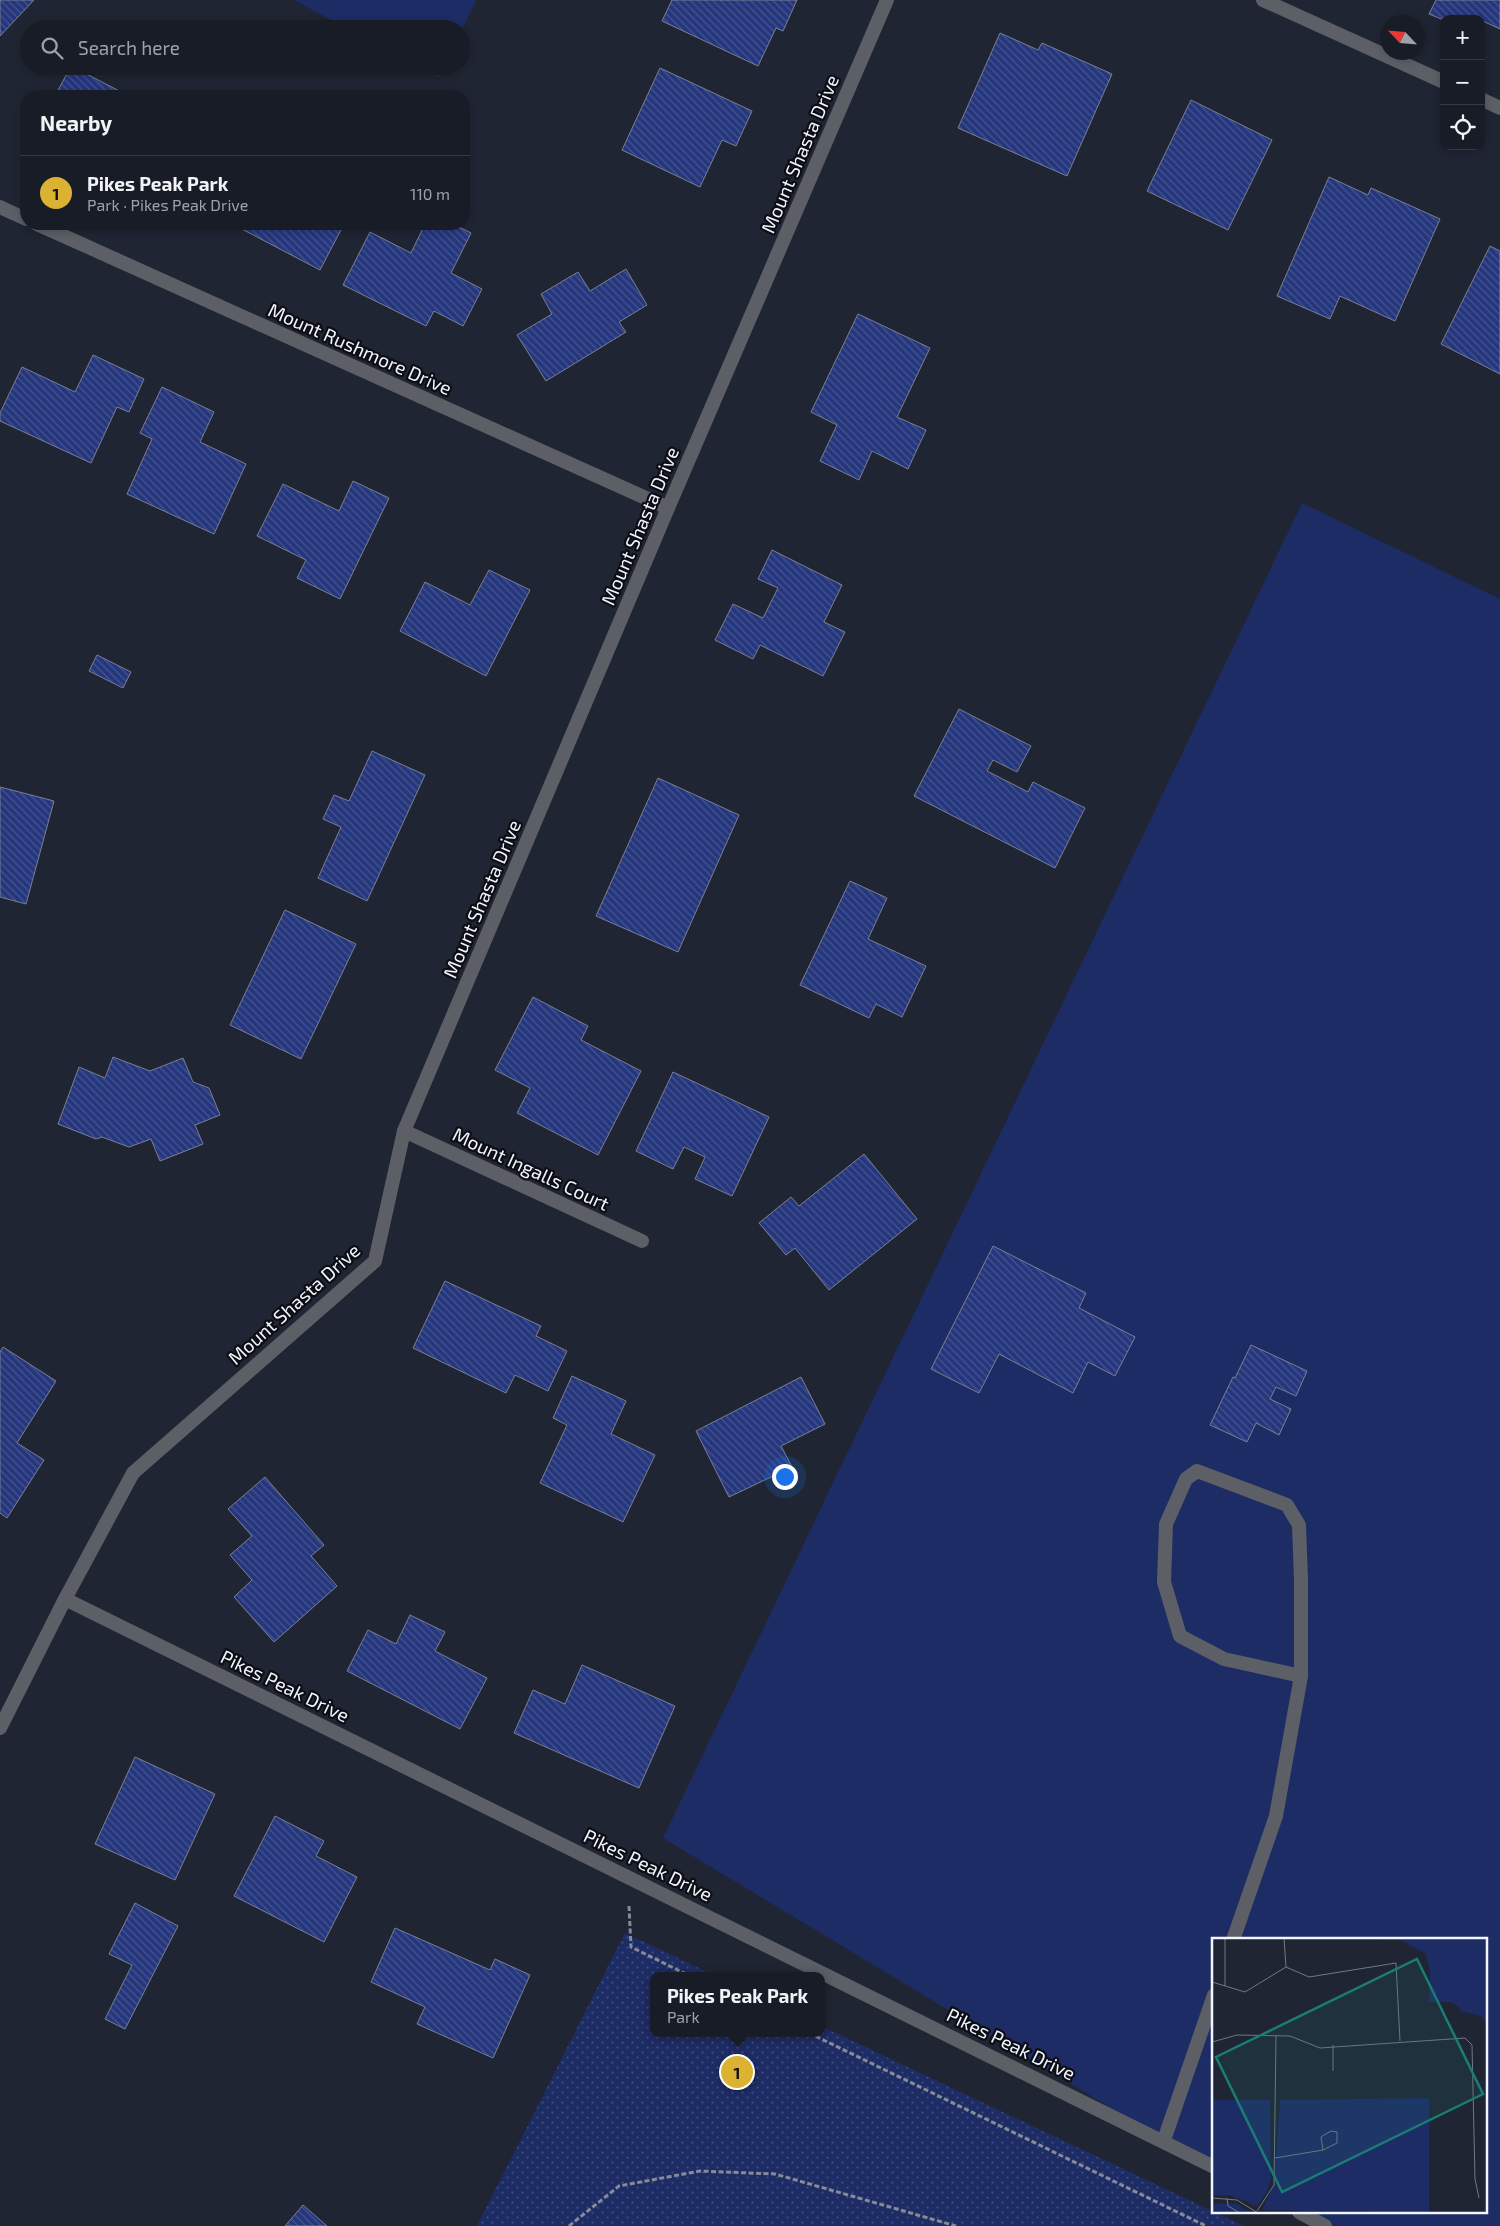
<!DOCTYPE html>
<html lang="en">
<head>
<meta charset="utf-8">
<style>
	:root { --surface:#181c26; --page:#21252e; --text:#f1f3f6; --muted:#9fa1a7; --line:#363a43; --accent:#dcb233 }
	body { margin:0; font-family:"Exo 2",sans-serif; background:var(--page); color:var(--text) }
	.controls { position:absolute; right:15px; top:15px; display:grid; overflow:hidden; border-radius:10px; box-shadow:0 2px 8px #0003 }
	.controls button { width:45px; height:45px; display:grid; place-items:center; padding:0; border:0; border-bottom:1px solid var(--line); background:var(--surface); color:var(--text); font:25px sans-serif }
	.compass { position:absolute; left:1380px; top:15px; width:45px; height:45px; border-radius:50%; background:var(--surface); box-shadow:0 2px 8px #0003; rotate:296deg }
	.you { position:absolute; left:784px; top:1476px; width:18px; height:18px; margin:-12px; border:4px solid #fff; border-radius:50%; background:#1a73e8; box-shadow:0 0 0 8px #1a73e833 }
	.badge { display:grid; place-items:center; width:32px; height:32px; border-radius:50%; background:var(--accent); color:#111; font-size:16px; font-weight:700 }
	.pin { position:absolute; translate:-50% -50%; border:2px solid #fff; box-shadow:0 1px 5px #0006 }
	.popup { position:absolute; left:650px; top:1972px; width:175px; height:65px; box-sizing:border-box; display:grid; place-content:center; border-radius:10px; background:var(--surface); filter:drop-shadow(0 1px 4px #0005); font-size:16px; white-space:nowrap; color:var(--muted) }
	.popup b { font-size:19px; color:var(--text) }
	.popup::after { content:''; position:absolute; left:50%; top:100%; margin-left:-10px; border:10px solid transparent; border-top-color:var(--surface) }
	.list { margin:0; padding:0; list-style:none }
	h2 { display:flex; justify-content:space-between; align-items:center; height:65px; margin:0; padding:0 20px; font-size:21px }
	h2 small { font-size:16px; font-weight:400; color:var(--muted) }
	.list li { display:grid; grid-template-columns:32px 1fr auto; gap:15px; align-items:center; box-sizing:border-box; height:75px; padding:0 20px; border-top:1px solid var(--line) }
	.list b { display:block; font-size:19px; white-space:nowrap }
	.list p { margin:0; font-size:16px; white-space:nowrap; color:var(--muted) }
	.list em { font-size:16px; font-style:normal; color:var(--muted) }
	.icon { flex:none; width:28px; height:28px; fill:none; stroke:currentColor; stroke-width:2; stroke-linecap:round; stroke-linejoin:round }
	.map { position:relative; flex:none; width:1500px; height:2226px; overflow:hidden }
	.search { position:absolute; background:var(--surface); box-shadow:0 2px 8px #0003; left:20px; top:20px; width:450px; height:55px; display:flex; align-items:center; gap:12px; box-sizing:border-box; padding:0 18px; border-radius:28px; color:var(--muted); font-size:19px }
	.panel { position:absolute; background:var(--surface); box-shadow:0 2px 8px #0003; left:20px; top:90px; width:450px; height:140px; border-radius:20px }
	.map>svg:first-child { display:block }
	.grass { fill:#1e2c65 }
	.park { fill:url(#park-dots) }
	.building { fill:url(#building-back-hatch); stroke:#7a8092 }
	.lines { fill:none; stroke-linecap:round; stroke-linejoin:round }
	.path { stroke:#878b97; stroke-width:3; stroke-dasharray:5 2.5; stroke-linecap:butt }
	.service { stroke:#5c5f66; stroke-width:14 }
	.minor { stroke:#5c5f66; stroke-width:14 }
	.labels { text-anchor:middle; stroke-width:4.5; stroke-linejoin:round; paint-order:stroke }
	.street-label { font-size:19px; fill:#f1f5ff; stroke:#0c0e14 }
	.inset-road { fill:none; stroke:#747885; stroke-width:1 }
	.view { fill:#1a7c75; fill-opacity:0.15; stroke:#1a7c75; stroke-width:2.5 }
	.inset-edge { fill:none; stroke:#f1f5ff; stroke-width:2.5 }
</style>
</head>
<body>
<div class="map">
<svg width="1500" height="2226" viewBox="0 0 1500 2226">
	<defs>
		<pattern id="park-dots" width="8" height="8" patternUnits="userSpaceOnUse" patternTransform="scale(1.25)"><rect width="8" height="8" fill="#1e2c65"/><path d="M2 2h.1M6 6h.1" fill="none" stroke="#3f4b7c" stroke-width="1.8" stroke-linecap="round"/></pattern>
		<pattern id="building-back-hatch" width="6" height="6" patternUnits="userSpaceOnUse" patternTransform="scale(1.25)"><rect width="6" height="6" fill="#25367d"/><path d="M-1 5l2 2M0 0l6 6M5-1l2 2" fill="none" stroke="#455490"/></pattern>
	</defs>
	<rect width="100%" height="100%" fill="#202533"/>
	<g class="grass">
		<polygon points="294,0 476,0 461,31 461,29 348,29"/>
		<polygon points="419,66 444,66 439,77"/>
		<polygon points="1302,503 1500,599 1500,2226 1325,2226 1299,2212 1486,2212 1486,1940 1214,1940 1214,2167 1164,2140 663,1838"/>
	</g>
	<polygon class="park" points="625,1933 716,1976 653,1976 653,2033 821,2033 821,2026 1244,2226 477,2226"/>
	<g class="building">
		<polygon points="0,0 34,0 0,36"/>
		<polygon points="672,0 797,0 783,31 776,28 758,66 662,21"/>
		<polygon points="1436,0 1500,0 1500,29 1472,16 1470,19 1444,19 1444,20 1429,14"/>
		<polygon points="1000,33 1038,50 1042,43 1112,74 1067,176 958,128"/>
		<polygon points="71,66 129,96 55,96"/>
		<polygon points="660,68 752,111 736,146 722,140 700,187 622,150"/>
		<polygon points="1191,100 1272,140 1228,230 1147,191"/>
		<polygon points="1329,177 1368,195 1371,188 1440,219 1395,321 1340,296 1330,319 1277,296"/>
		<polygon points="239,224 344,224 320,270 238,227"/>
		<polygon points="425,224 453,224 471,233 451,273 482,289 463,326 434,311 426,326 343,285 370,232 411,253"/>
		<polygon points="1490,246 1500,251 1500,374 1441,344"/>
		<polygon points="626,269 647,305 619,322 626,332 546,381 517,335 552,314 541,294 578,272 590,291"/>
		<polygon points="858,314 930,348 897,417 926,430 908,469 872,451 859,480 820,461 837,425 811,412"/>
		<polygon points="93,355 144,379 129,412 117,407 91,463 0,421 0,413 22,367 75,392"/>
		<polygon points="162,387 214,412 200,442 246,464 214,534 127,494 152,439 140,433"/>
		<polygon points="353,481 389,498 340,599 297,578 306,560 257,536 283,484 339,511"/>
		<polygon points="772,550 842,585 824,622 845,632 823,676 760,645 753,659 715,640 733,604 763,618 778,588 758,579"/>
		<polygon points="489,570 530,590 486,676 400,631 425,582 470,605"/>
		<polygon points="97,655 131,672 123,688 89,671"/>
		<polygon points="959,709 1031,746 1017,772 993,760 987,771 1028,792 1033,782 1085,808 1055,868 914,796"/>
		<polygon points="372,751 425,775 367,901 318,878 341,827 323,819 334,795 349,801"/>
		<polygon points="658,778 739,815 678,952 596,916"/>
		<polygon points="0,787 54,801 26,904 0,897"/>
		<polygon points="850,881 887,898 868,939 926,966 902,1017 876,1004 869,1018 800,985"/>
		<polygon points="285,910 356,944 301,1059 230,1025"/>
		<polygon points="533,997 588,1026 581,1040 641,1071 598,1155 517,1113 530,1088 495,1070"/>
		<polygon points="113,1057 150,1071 183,1058 193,1082 209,1088 220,1115 195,1125 203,1144 160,1161 151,1139 129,1147 102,1137 96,1139 58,1124 79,1067 105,1078"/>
		<polygon points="673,1072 769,1117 732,1196 695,1179 705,1157 684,1147 673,1169 636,1151"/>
		<polygon points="864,1154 917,1219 829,1290 795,1248 786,1255 759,1223 791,1197 799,1206"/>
		<polygon points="993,1246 1086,1293 1079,1308 1135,1337 1115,1376 1088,1362 1073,1393 999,1354 979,1393 931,1369"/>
		<polygon points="445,1281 541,1326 536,1336 567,1351 548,1391 515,1375 506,1393 413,1348"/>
		<polygon points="1251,1345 1307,1371 1296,1396 1276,1387 1270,1399 1291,1409 1279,1435 1256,1423 1247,1442 1210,1425 1233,1377 1235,1378"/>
		<polygon points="3,1347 56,1381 17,1443 44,1460 7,1518 0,1513 0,1352"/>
		<polygon points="572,1376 626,1401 611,1434 655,1455 623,1522 540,1483 567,1425 553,1418"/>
		<polygon points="801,1377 825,1424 781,1446 792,1467 729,1497 696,1431"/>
		<polygon points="265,1477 324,1545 311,1556 337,1586 274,1642 234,1597 252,1580 230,1555 252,1536 228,1509"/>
		<polygon points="410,1615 445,1632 435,1651 487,1678 460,1729 347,1671 368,1630 396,1644"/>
		<polygon points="582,1665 675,1706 639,1788 514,1733 533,1690 565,1704"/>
		<polygon points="135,1757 215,1794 175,1880 95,1844"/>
		<polygon points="275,1816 324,1841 316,1856 357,1877 324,1942 234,1896"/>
		<polygon points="135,1903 178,1926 125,2029 105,2019 132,1965 109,1954"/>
		<polygon points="395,1928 490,1970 495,1959 530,1975 493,2058 417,2024 425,2007 371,1982"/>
		<polygon points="303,2205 327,2226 285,2226"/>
	</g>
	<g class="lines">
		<g class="path">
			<polyline points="629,1906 631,1947 690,1976"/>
			<polyline points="809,2033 1206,2226"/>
			<polyline points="569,2226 619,2186 700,2171 775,2174 956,2226"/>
		</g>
		<g class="service">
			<polyline points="1233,1940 1276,1816 1301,1676 1301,1580 1299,1525 1287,1505 1197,1471 1186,1479 1166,1524 1164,1582 1180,1636 1224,1659 1301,1676"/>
			<polyline points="1164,2140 1214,1995"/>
		</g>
		<g class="minor">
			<polyline points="1263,0 1444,82"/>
			<polyline points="1481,99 1500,108"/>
			<polyline points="0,207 26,219"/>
			<polyline points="37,224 668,508"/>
			<polyline points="404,1131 642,1241"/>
			<polyline points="65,1599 1214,2167"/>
			<polyline points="0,1728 65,1599 133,1473 375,1261 404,1131 668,508 887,0"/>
			<polyline points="1299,2212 1325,2226"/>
		</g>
	</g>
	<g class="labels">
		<g class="street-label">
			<text transform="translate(800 154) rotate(-67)" y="7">Mount Shasta Drive</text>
			<text transform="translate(360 349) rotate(24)" y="7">Mount Rushmore Drive</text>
			<text transform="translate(640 526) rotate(-67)" y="7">Mount Shasta Drive</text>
			<text transform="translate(482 899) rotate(-67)" y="7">Mount Shasta Drive</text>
			<text transform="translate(531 1169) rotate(25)" y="7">Mount Ingalls Court</text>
			<text transform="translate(294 1304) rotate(-42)" y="7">Mount Shasta Drive</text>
			<text transform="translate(285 1686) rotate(26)" y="7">Pikes Peak Drive</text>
			<text transform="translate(648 1865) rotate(26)" y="7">Pikes Peak Drive</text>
			<text transform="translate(1011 2044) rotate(26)" y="7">Pikes Peak Drive</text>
		</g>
	</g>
	<g transform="translate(1212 1938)">
		<rect width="275" height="275" fill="#202533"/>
		<path d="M275,0V86L269,78L248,73L247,69L238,64H217L218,34L214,16L189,2L133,0ZM217,160V275L50,272L62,247L68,162Z" fill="#1e2c65"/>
		<path d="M0,162H58L59,241L55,254L45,268L18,257H0ZM0,265L24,266L40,275H0Z" fill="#1e2c65"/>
		<path class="inset-road" d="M72,0L74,29M0,44L33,54L74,29L97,39L184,25L188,103M13,48V0M0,104L25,97L78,98L108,110L253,100L260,107L263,241L267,260M121,107V133M63,220L111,212L125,205V194L119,193L109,199L111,212M0,260L25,262L46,275M15,260L16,268L28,275M45,273L62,247L64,97"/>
		<path class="view" d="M205,21L271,156L70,254L4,119Z"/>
		<rect width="275" height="275" class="inset-edge"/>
	</g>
</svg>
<div class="controls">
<button>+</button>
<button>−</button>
<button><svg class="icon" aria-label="locate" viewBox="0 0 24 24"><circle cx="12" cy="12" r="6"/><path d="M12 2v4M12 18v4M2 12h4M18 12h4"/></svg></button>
</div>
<svg class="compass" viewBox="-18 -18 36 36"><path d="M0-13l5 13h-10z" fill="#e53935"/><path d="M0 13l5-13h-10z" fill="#9fa1a7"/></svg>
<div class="you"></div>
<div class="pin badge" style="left:737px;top:2072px">1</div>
<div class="popup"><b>Pikes Peak Park</b>Park</div>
<div class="search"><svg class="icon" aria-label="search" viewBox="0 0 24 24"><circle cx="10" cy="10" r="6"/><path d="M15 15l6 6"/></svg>Search here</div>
<section class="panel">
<h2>Nearby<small></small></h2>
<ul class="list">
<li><span class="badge">1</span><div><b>Pikes Peak Park</b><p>Park · Pikes Peak Drive</p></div><em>110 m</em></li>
</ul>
</section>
</div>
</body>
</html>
